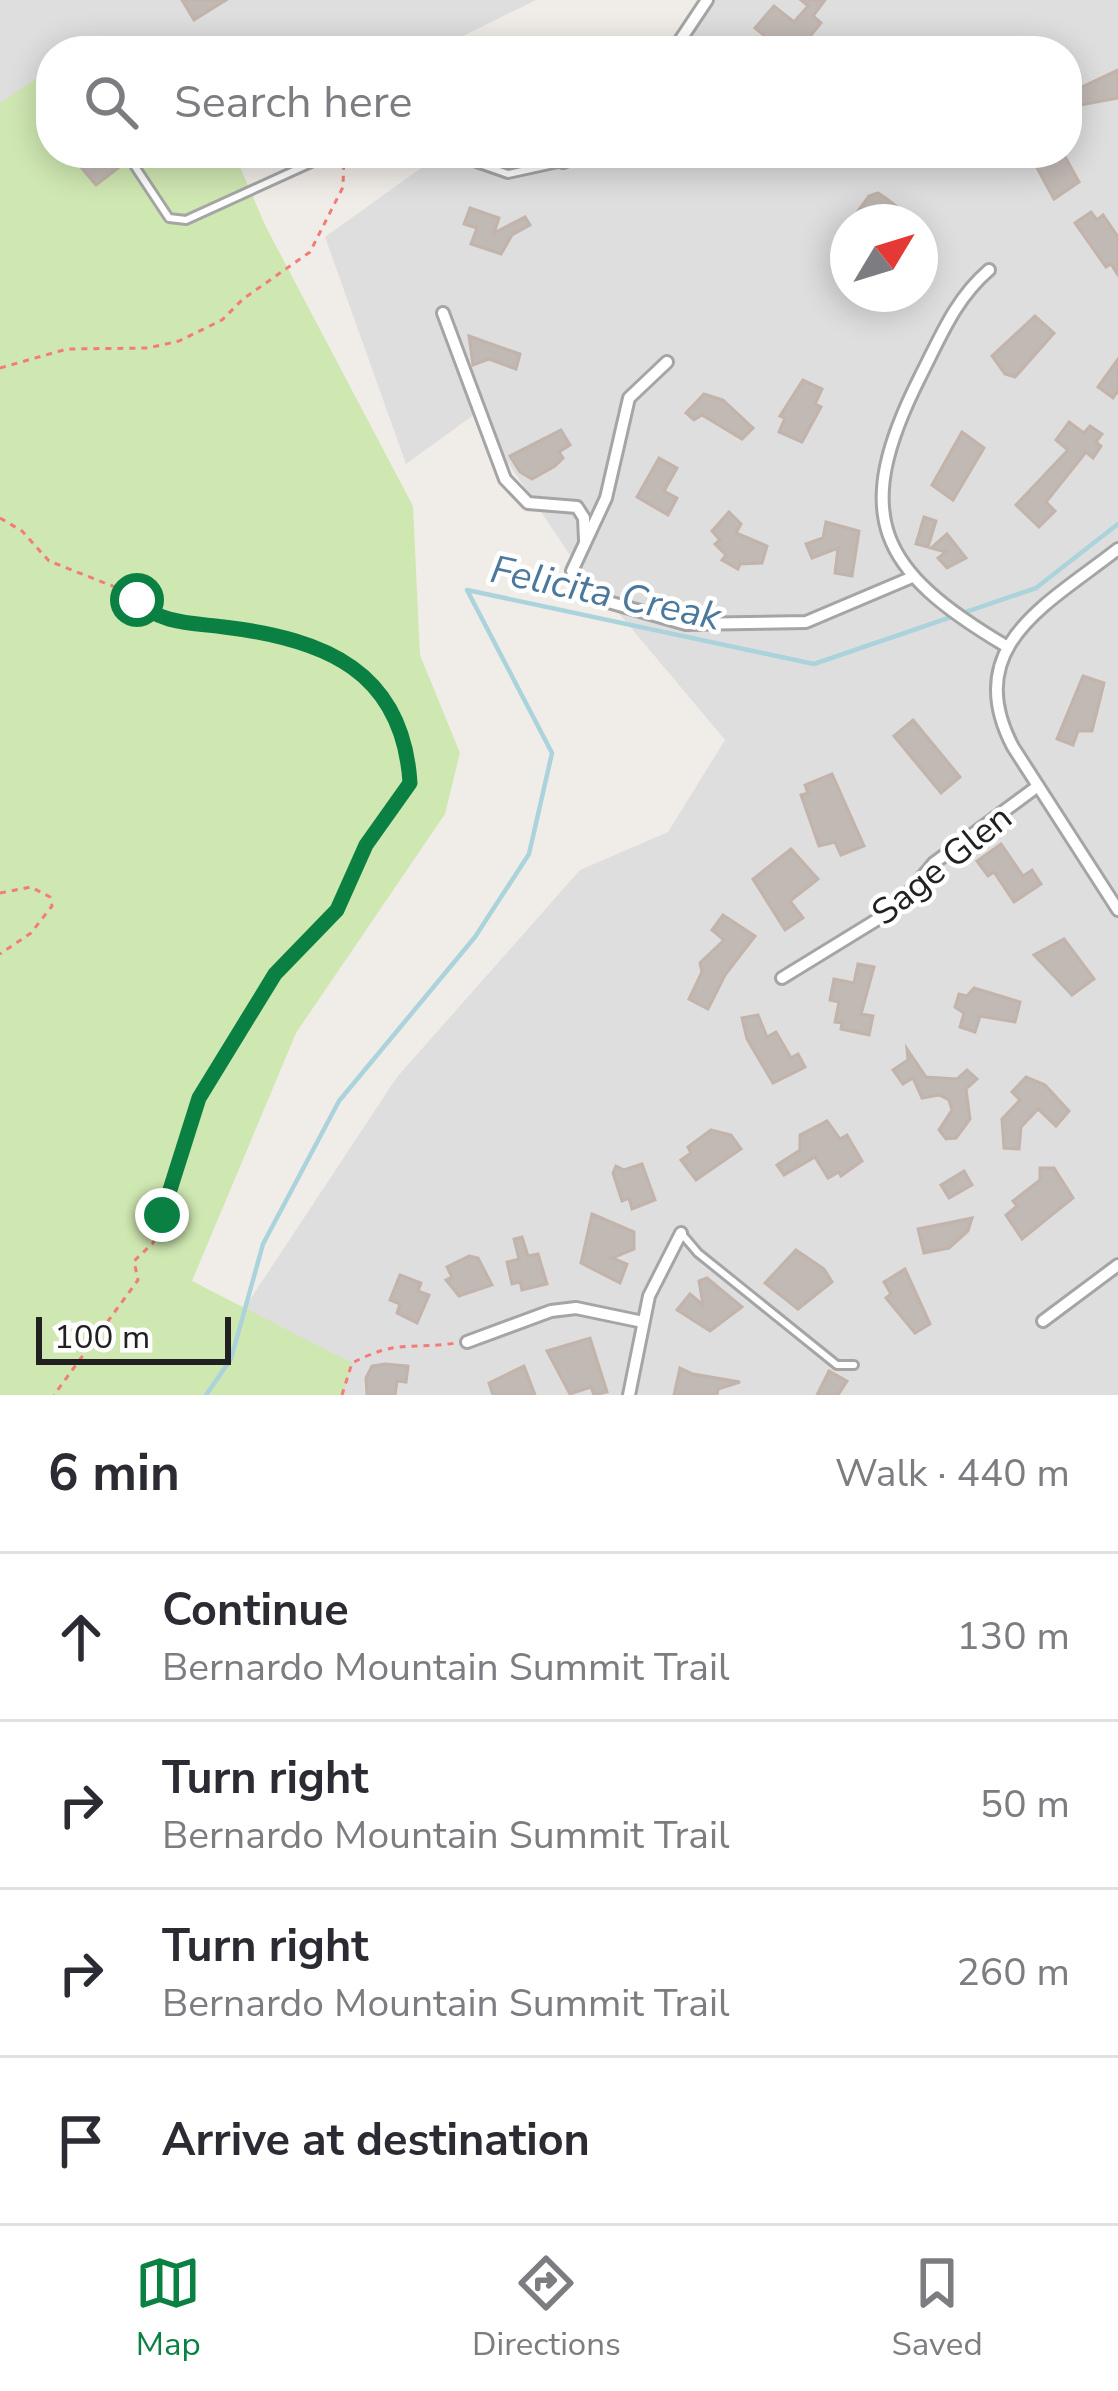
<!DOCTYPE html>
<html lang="en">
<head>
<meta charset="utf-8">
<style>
	:root { --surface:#fff; --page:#f7f7f7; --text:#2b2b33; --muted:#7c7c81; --line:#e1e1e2; --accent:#0b8043 }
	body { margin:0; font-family:"Nunito Sans",sans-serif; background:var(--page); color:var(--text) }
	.compass { position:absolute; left:830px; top:204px; width:108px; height:108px; border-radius:50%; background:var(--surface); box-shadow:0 6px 30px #0003; rotate:52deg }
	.scale { position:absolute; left:36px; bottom:30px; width:195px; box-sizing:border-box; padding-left:12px; border:6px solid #212121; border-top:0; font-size:33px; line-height:42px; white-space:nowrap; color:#212121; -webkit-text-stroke:9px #fff; paint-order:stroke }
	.stop { position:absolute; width:36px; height:36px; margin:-27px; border:9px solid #0b8043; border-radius:50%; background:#fff }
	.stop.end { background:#0b8043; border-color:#fff; box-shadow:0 3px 12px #0008 }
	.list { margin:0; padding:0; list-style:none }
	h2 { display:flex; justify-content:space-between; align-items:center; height:156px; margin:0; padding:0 48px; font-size:51px }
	h2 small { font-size:39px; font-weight:400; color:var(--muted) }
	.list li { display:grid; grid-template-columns:78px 1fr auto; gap:36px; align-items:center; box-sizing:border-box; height:168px; padding:0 48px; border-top:3px solid var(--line) }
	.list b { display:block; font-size:45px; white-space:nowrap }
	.list p { margin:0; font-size:39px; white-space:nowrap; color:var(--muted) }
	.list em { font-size:39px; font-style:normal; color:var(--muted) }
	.icon { flex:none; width:66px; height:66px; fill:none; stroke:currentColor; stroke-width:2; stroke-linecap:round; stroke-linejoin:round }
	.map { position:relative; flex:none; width:1118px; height:1395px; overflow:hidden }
	.search { position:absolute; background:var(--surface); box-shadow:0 6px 30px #0003; left:36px; right:36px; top:36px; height:132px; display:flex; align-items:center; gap:30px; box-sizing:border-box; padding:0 42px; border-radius:48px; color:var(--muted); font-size:45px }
	.sheet { height:828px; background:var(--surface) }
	nav { display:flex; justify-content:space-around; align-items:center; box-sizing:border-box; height:168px; border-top:3px solid var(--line); background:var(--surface); font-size:33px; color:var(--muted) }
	nav a { display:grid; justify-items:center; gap:6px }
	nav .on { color:var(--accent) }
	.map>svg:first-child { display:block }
	.residential { fill:#dfdede; fill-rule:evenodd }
	.grass { fill:#cfe7b1 }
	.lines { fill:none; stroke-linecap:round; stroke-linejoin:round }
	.stream { stroke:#abd3dc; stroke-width:4.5 }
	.building { fill:#c1b9b4; stroke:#c2b3ab; stroke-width:3 }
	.service-casing { stroke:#a5a5a5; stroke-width:12 }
	.minor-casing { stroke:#a5a5a5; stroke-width:16 }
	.path { stroke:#f37c76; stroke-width:3; stroke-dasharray:6 6; stroke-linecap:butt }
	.service { stroke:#fff; stroke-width:6 }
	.minor { stroke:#fff; stroke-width:10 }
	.route { stroke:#0b8043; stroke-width:15 }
	.labels { text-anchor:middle; stroke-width:9; stroke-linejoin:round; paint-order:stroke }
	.street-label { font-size:36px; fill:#212121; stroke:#fff }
	.water-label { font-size:39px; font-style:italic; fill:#4b789c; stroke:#fff }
</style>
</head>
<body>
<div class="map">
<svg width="1118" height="1395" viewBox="0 0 1118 1395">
	<rect width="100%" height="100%" fill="#f0ede8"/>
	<g class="residential">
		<polygon points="0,0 536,0 433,51 51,51 51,153 264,153 179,206 0,230"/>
		<path d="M707,0H1118V1395H187L397,1077L580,870L668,832L725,740L570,555L475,414L406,464L325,237L442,153H471L522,167L579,153H1067V51H673ZM848,222H920V294H848Z"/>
	</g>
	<polygon class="grass" points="51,69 51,153 234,153 266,227 413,506 420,655 460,753 445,814 296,1033 192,1281 352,1363 342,1395 0,1395 0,103"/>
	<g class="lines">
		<polyline class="stream" points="206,1395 231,1359 263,1244 339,1101 475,937 529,854 552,753 467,590 814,664 1036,588 1118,524"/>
	</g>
	<g class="building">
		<polygon points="182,0 226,0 194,20"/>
		<polygon points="801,0 825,0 813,16 821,23 798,51 783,51 755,28 774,6 794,22 808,6"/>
		<polygon points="1118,70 1118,98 1080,105 1076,95 1080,88"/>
		<polygon points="69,153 112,153 122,165 96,185"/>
		<polygon points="1029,153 1063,153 1079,182 1054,199"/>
		<polygon points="878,193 887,199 916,222 850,222 869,196"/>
		<polygon points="470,208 499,218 494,233 525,217 530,225 512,235 501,254 471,244 477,228 464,224"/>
		<polygon points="1091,212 1097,220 1103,215 1118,237 1118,275 1111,264 1106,267 1075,223"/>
		<polygon points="1035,316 1054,333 1015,377 1005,374 992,356"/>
		<polygon points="469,336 520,354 516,369 489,359 473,365"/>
		<polygon points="1118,359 1118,391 1113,398 1098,387"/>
		<polygon points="803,380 822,389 815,404 821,407 802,442 779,432 785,418 780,416"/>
		<polygon points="704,394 723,400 753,428 742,439 702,415 694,420 686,413"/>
		<polygon points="1069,422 1084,433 1090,426 1102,434 1096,442 1101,446 1093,458 1086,452 1046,502 1055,511 1039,527 1016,505 1068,450 1056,440"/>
		<polygon points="561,430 570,445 559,452 563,458 555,466 532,479 520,472 510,456"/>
		<polygon points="962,432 984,448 953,500 932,485"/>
		<polygon points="659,458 677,468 664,491 677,498 668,515 637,497"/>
		<polygon points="729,512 741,524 736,533 767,546 762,563 740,564 738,569 722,560 726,555 715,544 720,540 712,531"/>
		<polygon points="924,517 936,521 928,547 916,544"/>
		<polygon points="826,522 859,531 852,576 835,573 838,548 812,558 806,544 823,538"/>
		<polygon points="947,534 966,558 947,568 938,558 946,552 931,548"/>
		<polygon points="1083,676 1104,683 1092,731 1078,731 1073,745 1057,739"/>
		<polygon points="913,720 960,777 941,793 894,736"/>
		<polygon points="832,774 864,846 841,855 835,842 819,846 801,795 808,793 805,785"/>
		<polygon points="1001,844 1023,876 1032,870 1041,884 1014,902 994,872 988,876 977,861"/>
		<polygon points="791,849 818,879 790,901 803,918 785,930 753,879"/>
		<polygon points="723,915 755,936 725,975 708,1009 689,999 702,972 700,963 724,940 712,930"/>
		<polygon points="1064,939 1094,979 1072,995 1034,955"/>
		<polygon points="858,964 874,967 861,1014 873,1016 869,1035 841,1029 842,1023 835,1022 839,1002 830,1000 834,979 854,983"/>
		<polygon points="974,988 1020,1002 1015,1022 980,1016 975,1032 960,1027 964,1013 955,1007 959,994 967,996"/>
		<polygon points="758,1015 767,1037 776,1032 791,1058 798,1054 805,1067 773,1083 747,1039 742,1018"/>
		<polygon points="907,1049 926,1077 957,1079 967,1070 977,1079 966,1089 970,1119 956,1138 946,1139 939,1130 952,1110 949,1100 939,1095 922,1098 913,1078 903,1084 893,1070 908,1060"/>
		<polygon points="1026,1077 1045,1085 1069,1111 1056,1126 1038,1109 1021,1127 1019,1149 1004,1148 1002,1119 1020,1100 1012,1092"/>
		<polygon points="827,1121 840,1139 847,1135 862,1161 841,1176 839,1172 828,1178 815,1157 784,1175 777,1165 800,1150 800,1135"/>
		<polygon points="711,1130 731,1135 741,1149 696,1180 681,1160 691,1153 688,1147"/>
		<polygon points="642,1164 655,1200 632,1209 629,1198 622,1201 613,1173 616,1166 624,1170"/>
		<polygon points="1040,1168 1054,1168 1073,1198 1022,1239 1006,1215 1017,1206 1013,1201 1040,1180"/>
		<polygon points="964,1171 972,1185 949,1198 941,1185"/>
		<polygon points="592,1214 634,1232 634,1249 612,1258 627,1264 620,1283 581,1263"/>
		<polygon points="972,1218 968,1231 949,1248 924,1253 918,1229"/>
		<polygon points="522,1237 528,1256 538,1254 547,1284 522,1290 520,1282 512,1284 507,1262 519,1259 514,1239"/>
		<polygon points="796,1250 824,1269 832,1282 798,1309 765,1283"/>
		<polygon points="469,1256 478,1258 492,1285 459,1296 446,1280 452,1277 447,1267"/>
		<polygon points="905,1269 930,1324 915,1333 886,1298 891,1294 884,1282"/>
		<polygon points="400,1275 421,1283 418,1291 429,1295 417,1323 397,1313 400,1304 390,1300"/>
		<polygon points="707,1278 742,1307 710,1331 677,1310 690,1294 703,1305 699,1281"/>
		<polygon points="590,1338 607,1392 594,1395 591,1387 570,1394 547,1351"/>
		<polygon points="385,1364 408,1366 406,1382 397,1381 395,1395 367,1395 366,1378 372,1366"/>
		<polygon points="524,1366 535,1395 493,1395 489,1383"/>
		<polygon points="680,1368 693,1374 740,1382 718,1389 717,1395 674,1395"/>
		<polygon points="829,1371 847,1381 838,1395 817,1395"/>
	</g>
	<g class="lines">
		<defs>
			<g id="service">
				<polyline points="126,153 169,218 186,220 333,153"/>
				<polyline points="448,153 508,174 563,162"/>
				<polyline points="681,1233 698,1253 837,1365 854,1365"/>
			</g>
			<g id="minor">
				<polyline points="673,51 707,0"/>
				<polyline points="563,162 585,153"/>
				<path d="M989,270C955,299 940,338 920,377C850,516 878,570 1006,646"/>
				<polyline points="443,313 505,479 528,503 577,507 584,518 585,540"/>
				<polyline points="667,362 629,398 606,498 572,571 587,596 686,624 806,622 910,578"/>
				<path d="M1118,549C1048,604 960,646 1013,747L1118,910"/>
				<polyline points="782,978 896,908 934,863 1038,786"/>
				<polyline points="1043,1321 1118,1265"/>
				<polyline points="467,1342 551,1311 576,1308 643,1322"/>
				<polyline points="629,1395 649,1296 681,1233"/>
			</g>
		</defs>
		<use href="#service" class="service-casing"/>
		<use href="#minor" class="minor-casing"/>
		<g class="path">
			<polyline points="0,368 67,349 148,348 179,341 222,320 243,299 310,252 343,187 344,153"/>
			<polyline points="0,518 22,531 49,561 115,587 161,616 304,643 331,655 389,699 408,751 407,794 366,845 336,910 275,974 199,1098 153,1243 134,1261 138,1280 54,1395"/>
			<polyline points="0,893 31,887 50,897 52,906 31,933 0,954"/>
			<path d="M342,1395L352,1363C399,1339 408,1350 456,1343"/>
		</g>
		<use href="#service" class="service"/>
		<use href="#minor" class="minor"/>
	</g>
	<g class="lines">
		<path class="route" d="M137,600C157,624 196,623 224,627C325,639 403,671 410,783L366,845L337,910L275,974L199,1098L162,1215"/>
	</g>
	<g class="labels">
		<g class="street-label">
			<text transform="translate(941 864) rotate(-39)" y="13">Sage Glen</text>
		</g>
		<g class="water-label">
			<text transform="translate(606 592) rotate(12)" y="14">Felicita Creak</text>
		</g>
	</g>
</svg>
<svg class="compass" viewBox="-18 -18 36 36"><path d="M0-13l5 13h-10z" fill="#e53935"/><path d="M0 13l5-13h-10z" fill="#7c7c81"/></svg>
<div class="scale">100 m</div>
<div class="stop" style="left:137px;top:600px"></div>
<div class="stop end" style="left:162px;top:1215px"></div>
<div class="search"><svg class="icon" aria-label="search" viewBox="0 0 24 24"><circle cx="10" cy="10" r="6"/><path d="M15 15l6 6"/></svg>Search here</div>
</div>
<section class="sheet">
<h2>6 min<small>Walk · 440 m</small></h2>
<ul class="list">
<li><svg class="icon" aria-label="ahead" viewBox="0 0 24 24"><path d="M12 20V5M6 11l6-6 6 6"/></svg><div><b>Continue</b><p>Bernardo Mountain Summit Trail</p></div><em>130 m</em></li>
<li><svg class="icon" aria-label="right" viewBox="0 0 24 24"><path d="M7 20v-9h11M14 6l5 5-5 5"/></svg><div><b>Turn right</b><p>Bernardo Mountain Summit Trail</p></div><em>50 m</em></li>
<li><svg class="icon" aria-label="right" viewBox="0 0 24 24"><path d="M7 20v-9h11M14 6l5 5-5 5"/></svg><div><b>Turn right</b><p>Bernardo Mountain Summit Trail</p></div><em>260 m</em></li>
<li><svg class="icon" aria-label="arrive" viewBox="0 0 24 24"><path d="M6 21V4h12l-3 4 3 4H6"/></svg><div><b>Arrive at destination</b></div></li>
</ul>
</section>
<nav>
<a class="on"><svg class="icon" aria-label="map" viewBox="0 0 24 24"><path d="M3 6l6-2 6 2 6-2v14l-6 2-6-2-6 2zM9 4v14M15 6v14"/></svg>Map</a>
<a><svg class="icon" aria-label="directions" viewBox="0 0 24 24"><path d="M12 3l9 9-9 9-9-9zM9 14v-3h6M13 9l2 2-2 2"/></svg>Directions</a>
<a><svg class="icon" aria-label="saved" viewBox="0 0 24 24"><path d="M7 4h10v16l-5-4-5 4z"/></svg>Saved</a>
</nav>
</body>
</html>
